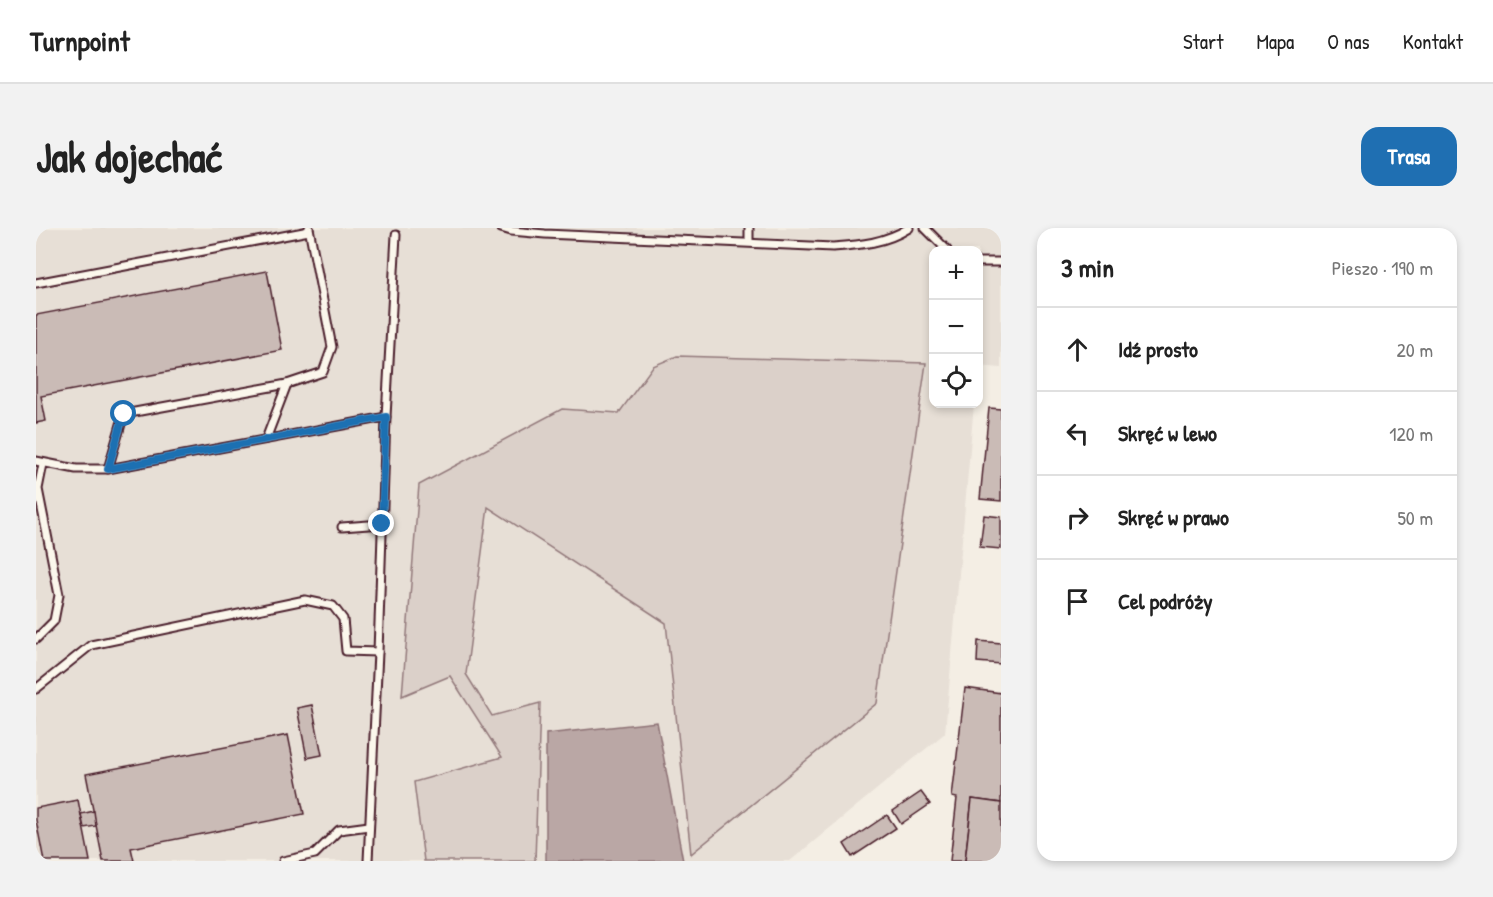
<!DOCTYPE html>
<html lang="pl">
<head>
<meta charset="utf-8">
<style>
	:root { --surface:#fff; --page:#f2f2f2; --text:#222; --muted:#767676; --line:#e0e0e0; --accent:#1f6fb2 }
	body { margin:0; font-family:"Patrick Hand",sans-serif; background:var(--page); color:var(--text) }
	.controls { position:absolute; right:18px; top:18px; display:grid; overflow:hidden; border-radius:12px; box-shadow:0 3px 9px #0003 }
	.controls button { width:54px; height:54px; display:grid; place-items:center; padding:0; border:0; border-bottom:2px solid var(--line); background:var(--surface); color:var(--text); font:30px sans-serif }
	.stop { position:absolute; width:18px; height:18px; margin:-14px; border:4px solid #1f6fb2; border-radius:50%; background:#fff }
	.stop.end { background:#1f6fb2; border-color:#fff; box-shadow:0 2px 6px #0008 }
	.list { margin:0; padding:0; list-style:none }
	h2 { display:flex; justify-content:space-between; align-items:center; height:78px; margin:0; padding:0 24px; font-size:26px }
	h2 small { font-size:20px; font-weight:400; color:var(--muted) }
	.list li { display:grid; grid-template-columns:39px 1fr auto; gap:18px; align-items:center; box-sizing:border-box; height:84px; padding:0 24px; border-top:2px solid var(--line) }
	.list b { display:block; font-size:22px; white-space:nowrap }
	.list em { font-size:20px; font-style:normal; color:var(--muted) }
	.icon { flex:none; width:33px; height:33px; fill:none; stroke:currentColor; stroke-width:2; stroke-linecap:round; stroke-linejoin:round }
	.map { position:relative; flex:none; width:965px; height:633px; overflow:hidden; border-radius:18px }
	header { display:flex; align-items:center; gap:36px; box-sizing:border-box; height:84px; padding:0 30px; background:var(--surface); border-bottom:2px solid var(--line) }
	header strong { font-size:28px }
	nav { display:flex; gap:33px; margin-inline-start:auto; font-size:21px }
	.intro { display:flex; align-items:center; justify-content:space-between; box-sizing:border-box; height:144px; padding:0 36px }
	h1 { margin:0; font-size:42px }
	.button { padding:15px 27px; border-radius:18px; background:var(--accent); color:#fff; font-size:21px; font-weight:700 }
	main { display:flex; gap:36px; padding:0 36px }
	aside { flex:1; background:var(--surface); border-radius:18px; box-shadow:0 3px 9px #0003 }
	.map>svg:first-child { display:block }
	.built { fill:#e7dfd6 }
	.green { fill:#dbd0c9; stroke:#92787a; stroke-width:1.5 }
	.water { fill:#baa7a5; stroke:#8d7174; stroke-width:1.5 }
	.building { fill:#cabbb6; stroke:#4a1f2b; stroke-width:1.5 }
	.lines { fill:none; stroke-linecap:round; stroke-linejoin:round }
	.service-casing { stroke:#4a1f2b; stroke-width:11 }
	.service { stroke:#fbf7ec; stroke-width:7 }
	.route { stroke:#1f6fb2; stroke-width:8 }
</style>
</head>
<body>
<header>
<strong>Turnpoint</strong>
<nav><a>Start</a><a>Mapa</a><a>O nas</a><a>Kontakt</a></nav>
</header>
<div class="intro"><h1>Jak dojechać</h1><a class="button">Trasa</a></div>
<main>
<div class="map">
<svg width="965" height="633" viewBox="0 0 965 633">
	<rect width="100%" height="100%" fill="#f4eee4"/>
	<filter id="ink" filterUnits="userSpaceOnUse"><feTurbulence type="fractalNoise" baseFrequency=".0167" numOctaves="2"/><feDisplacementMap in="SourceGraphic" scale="12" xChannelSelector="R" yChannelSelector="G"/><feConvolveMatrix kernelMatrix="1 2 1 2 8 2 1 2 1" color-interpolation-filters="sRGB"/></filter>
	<g filter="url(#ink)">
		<polygon class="built" points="0,0 965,0 965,140 943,138 942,22 898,22 898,176 938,176 909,505 754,633 0,633"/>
		<polygon class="green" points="641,128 890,135 841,475 655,626 630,395 452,279 430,446 456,488 504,475 499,633 388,633 378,554 466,529 414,448 366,468 383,257 526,181 583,185 617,138"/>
		<polygon class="water" points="621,494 647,633 510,633 510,506"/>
		<g class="building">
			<polygon points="231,43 246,122 5,168 10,193 0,195 0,87"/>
			<polygon points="953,180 965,181 965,273 944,271"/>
			<polygon points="948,287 965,289 965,321 944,319"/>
			<polygon points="942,413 965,415 965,436 941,434"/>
			<polygon points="929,460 965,465 965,575 936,571 929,633 914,633 921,570 916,569"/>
			<polygon points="276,477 286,527 271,530 261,480"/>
			<polygon points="252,507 268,586 95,620 98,633 67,633 50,546"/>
			<polygon points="885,564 894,576 865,596 857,583"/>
			<polygon points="936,571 965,575 965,633 929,633"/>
			<polygon points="42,572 54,633 8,633 0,592 0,580"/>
			<polygon points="58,583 60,598 48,600 45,586"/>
			<polygon points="851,587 860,600 816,629 808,616"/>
		</g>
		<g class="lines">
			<defs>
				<g id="service">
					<path d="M465,0L475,3L509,6L797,19C825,17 849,15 873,0"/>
					<polyline points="889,0 911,22"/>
					<polyline points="713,14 713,0"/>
					<polyline points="942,34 965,34"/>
					<polyline points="0,55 273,3"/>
					<polyline points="230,211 251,156"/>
					<polyline points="0,233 40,241 72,241 350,189"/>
					<polyline points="72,241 88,186 251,156 287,144 296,119 273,0"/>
					<polyline points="306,299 346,296"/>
					<polyline points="0,411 18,393 23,367 2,261 7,236"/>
					<polyline points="0,461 55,417 269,372 297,378 307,391 310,423 342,424"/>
					<polyline points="247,633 279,626 303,602 333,598"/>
					<polyline points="332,633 342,424 350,189 360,7"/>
				</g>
			</defs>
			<use href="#service" class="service-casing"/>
			<use href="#service" class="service"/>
		</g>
	</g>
	<g class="lines" filter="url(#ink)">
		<polyline class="route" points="88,186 72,241 350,189 346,296"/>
	</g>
</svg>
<div class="controls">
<button>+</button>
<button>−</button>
<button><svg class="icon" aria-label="locate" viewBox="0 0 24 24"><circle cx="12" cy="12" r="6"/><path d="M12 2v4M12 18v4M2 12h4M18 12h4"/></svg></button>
</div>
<div class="stop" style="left:88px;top:186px"></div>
<div class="stop end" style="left:346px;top:296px"></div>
</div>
<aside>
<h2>3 min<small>Pieszo · 190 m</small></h2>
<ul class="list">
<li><svg class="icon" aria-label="ahead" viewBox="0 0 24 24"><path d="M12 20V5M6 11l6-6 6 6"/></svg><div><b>Idź prosto</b></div><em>20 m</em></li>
<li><svg class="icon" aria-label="left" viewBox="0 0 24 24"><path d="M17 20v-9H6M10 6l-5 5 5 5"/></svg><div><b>Skręć w lewo</b></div><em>120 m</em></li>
<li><svg class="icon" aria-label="right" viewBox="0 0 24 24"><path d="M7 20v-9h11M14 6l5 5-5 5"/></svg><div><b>Skręć w prawo</b></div><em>50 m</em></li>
<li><svg class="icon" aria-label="arrive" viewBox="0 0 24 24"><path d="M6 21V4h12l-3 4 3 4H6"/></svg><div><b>Cel podróży</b></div></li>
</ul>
</aside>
</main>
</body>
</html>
